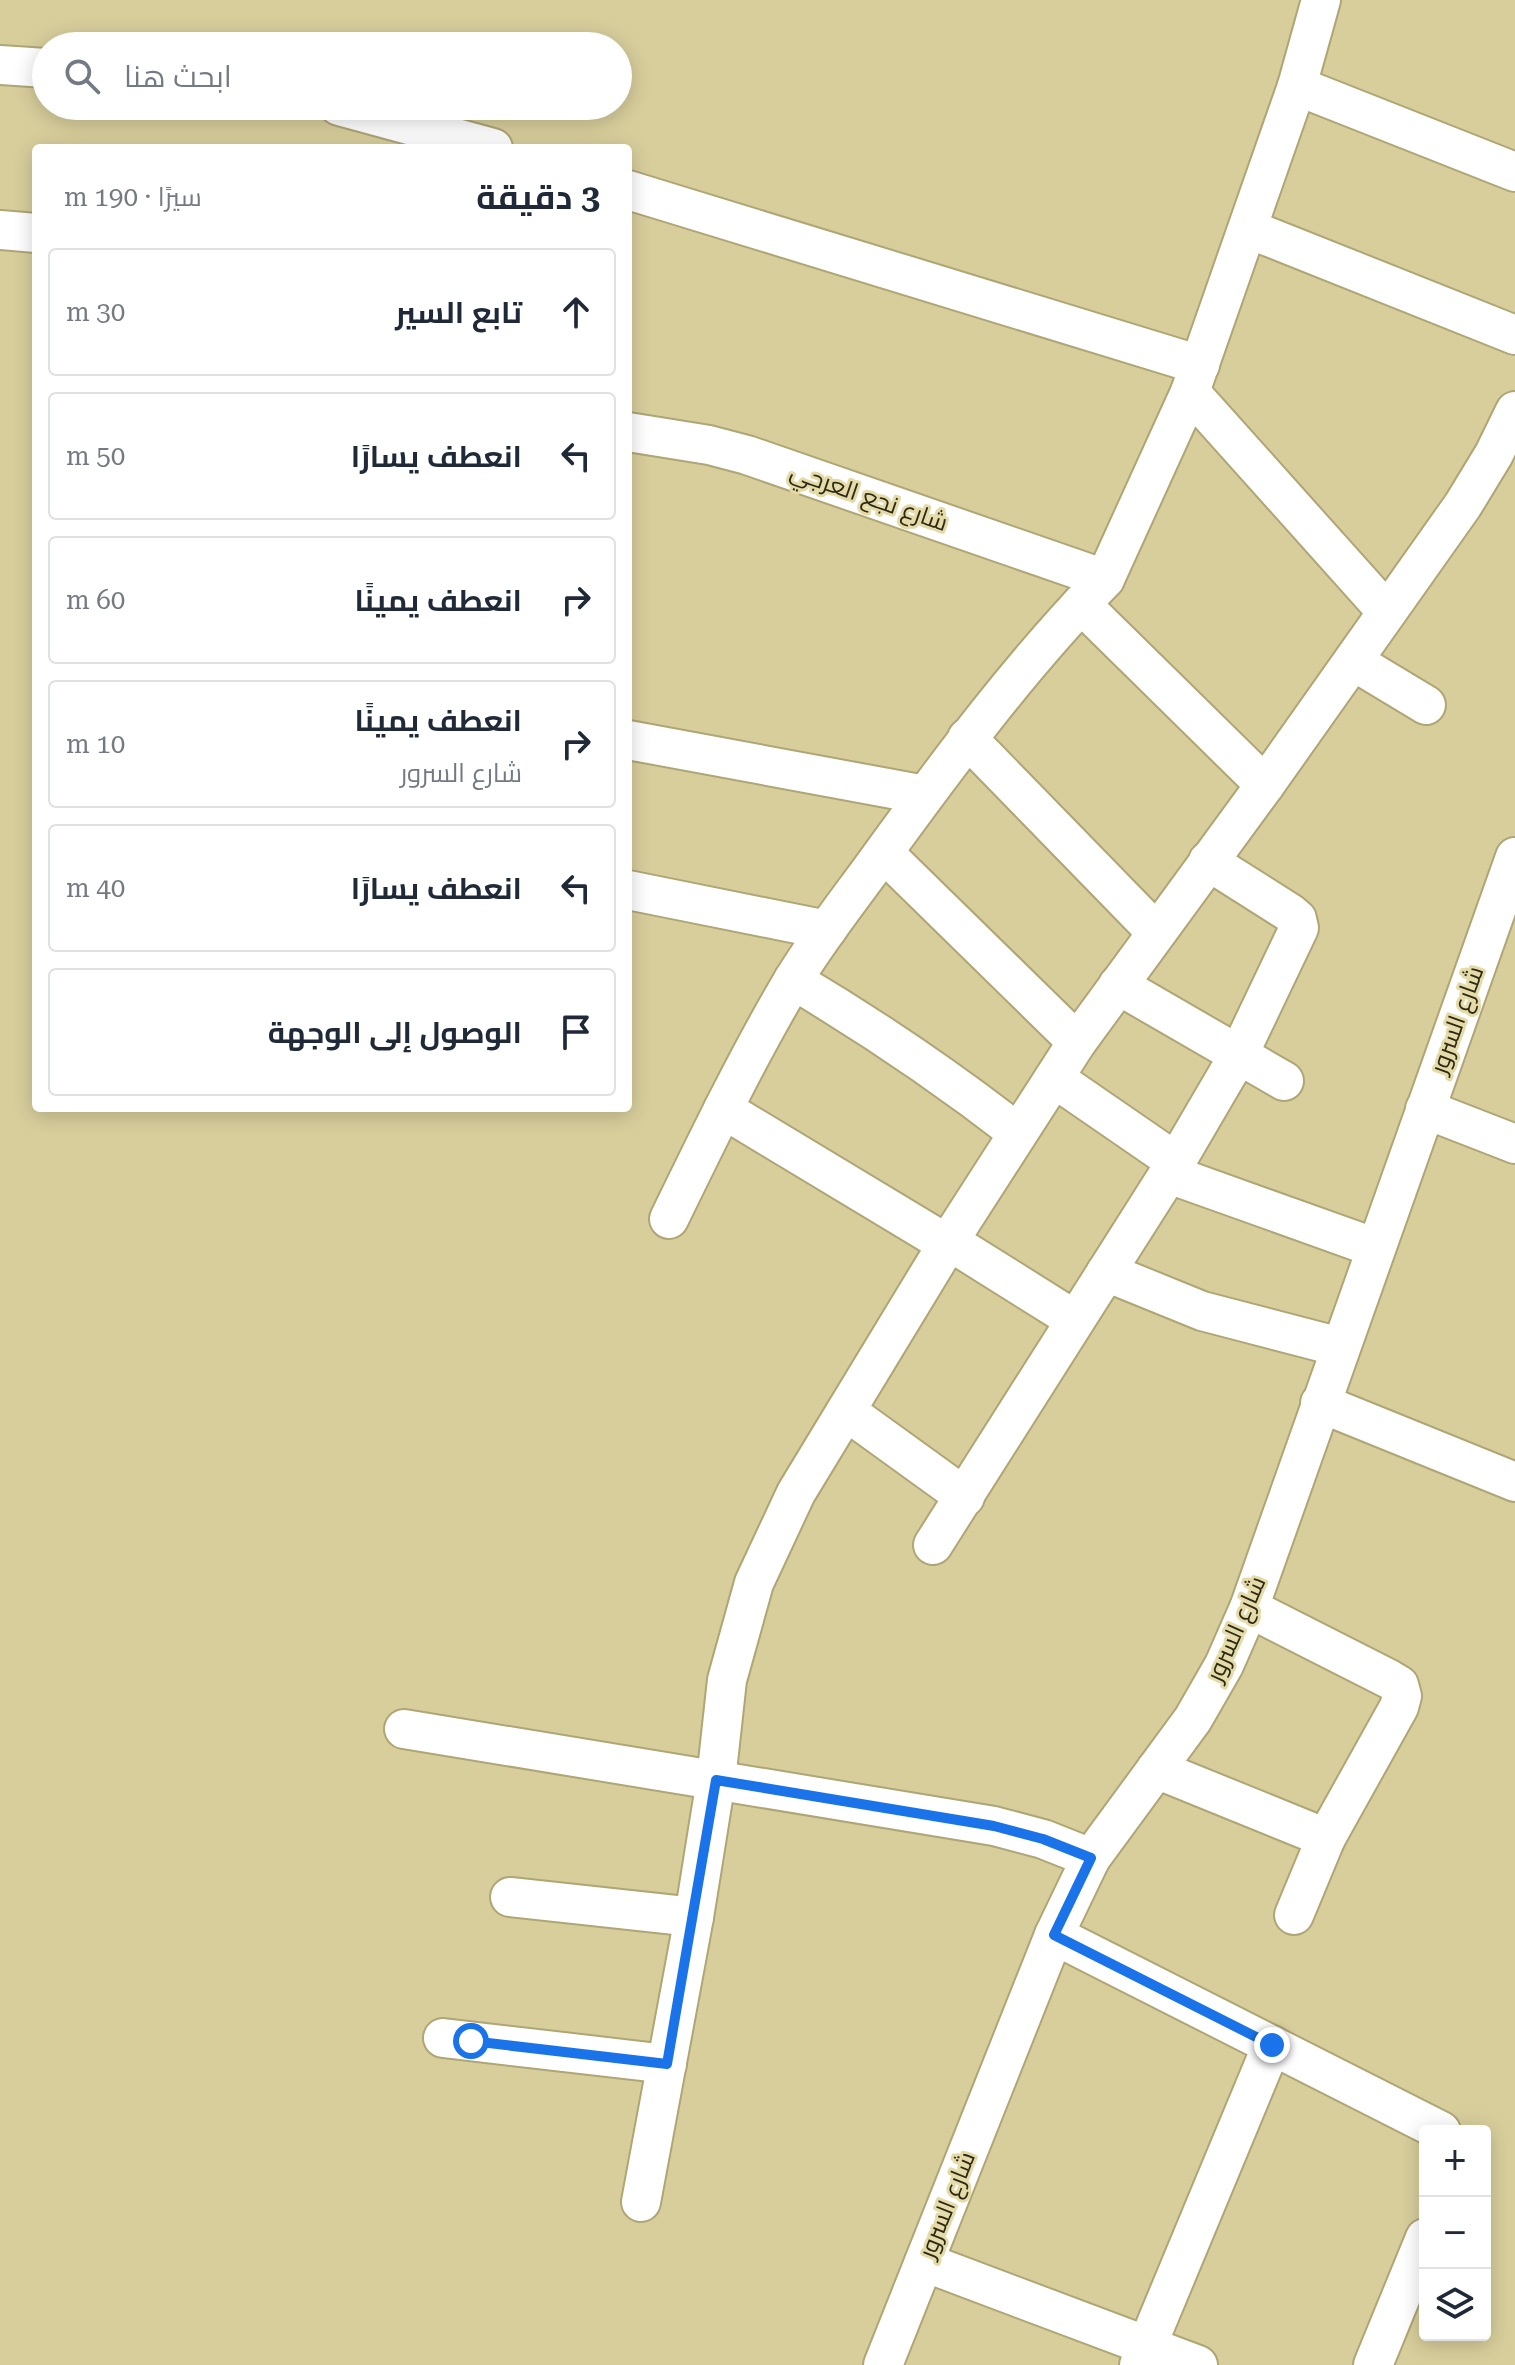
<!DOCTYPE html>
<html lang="ar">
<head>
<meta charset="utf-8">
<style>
	:root { --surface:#fff; --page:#f2f2f3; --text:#1f2937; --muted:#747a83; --line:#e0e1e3 }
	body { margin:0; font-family:"Roboto Serif",Cairo,serif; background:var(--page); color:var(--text); direction:rtl }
	.controls { position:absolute; right:24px; bottom:24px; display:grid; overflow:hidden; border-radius:8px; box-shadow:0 4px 20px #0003 }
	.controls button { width:72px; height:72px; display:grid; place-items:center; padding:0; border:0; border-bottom:2px solid var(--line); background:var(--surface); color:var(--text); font:40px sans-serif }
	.stop { position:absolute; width:24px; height:24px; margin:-18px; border:6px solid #1a73e8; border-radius:50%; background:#fff }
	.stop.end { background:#1a73e8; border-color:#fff; box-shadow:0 2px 8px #0008 }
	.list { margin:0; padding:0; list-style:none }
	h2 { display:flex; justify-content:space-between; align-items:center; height:104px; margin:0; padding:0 32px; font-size:34px }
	h2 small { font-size:26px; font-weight:400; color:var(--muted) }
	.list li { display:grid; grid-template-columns:52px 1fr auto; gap:24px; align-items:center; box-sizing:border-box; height:128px; margin:0 16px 16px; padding:0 16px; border:2px solid var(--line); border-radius:8px }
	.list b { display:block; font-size:30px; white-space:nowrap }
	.list p { margin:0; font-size:26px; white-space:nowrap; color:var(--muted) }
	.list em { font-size:26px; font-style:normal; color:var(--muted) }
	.icon { flex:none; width:44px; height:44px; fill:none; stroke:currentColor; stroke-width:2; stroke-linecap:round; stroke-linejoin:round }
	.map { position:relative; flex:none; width:1515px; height:2365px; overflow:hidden; direction:ltr }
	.search { position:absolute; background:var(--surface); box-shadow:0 4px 20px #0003; left:32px; top:32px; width:600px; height:88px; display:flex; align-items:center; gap:20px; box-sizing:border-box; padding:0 28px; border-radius:44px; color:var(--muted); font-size:30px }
	.panel { position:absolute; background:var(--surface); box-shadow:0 4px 20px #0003; left:32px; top:144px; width:600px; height:968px; border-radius:8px; direction:rtl }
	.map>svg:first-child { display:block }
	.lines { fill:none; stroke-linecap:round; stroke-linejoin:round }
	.street-casing { stroke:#afa575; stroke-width:42 }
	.street { stroke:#fff; stroke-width:38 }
	.route { stroke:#1a73e8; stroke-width:10 }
	.labels { text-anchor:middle; stroke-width:6; stroke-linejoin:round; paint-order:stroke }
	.street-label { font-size:24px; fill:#2d2915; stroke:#e5dba9 }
</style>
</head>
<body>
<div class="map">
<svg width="1515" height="2365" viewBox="0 0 1515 2365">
	<rect width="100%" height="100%" fill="#d8ce9c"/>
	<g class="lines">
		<defs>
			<g id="street">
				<polyline points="0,65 46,68"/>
				<polyline points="1297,86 1515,172"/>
				<polyline points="339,106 493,148"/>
				<polyline points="628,190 1200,365"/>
				<polyline points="1249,229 1515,335"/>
				<polyline points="0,230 36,233"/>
				<polyline points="1190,392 1387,612"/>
				<polyline points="628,432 709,445 747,455 1105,579"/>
				<polyline points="1081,604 1265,785"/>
				<polyline points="1353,661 1426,705"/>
				<polyline points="967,738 1156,932"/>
				<polyline points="628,740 925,795"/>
				<polyline points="884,853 1077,1042"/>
				<polyline points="628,890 827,930"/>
				<path d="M793,980C872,1027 946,1077 1018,1133"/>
				<polyline points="1118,985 1284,1081"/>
				<polyline points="1054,1078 1176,1162"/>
				<polyline points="723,1109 947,1244"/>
				<polyline points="1425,1109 1515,1144"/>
				<polyline points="1169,1174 1376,1248"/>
				<path d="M669,1219C708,1139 747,1058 792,982C819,937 853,895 883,853C952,758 1023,663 1105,579L1190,392L1297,86L1321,0"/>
				<polyline points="949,1241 1075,1320"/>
				<polyline points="1106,1272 1202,1311 1340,1347"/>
				<polyline points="1320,1403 1515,1482"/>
				<polyline points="846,1411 965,1497"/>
				<polyline points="933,1545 1176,1162 1238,1056 1299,928 1297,919 1290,913 1208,861"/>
				<polyline points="1249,1608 1389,1679 1399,1685 1402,1696 1399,1707 1326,1838 1294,1915"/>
				<polyline points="404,1729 994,1826 1043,1839 1091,1858"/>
				<polyline points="1156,1769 1326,1838"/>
				<polyline points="510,1897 694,1917"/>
				<polyline points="1054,1935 1441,2131"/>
				<polyline points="443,2038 667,2064"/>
				<polyline points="641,2202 694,1917 716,1780 727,1680 754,1583 796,1493 949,1241 1077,1042 1265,785 1463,505 1494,454 1515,411"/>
				<polyline points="924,2262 1198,2365"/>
				<polyline points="883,2365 1054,1935 1091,1858 1193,1719 1224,1665 1249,1608 1515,857"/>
				<polyline points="1139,2365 1272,2045"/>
				<polyline points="1373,2365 1425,2238"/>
			</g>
		</defs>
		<use href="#street" class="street-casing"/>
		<use href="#street" class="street"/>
	</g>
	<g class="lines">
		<polyline class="route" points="471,2041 667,2064 716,1780 994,1826 1043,1839 1091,1858 1054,1935 1272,2045"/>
	</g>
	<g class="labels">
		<g class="street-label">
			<text transform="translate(869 497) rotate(19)" y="8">شارع نجع العرجي</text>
			<text transform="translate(1457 1020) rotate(-70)" y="8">شارع السرور</text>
			<text transform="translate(1236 1629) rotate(-66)" y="8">شارع السرور</text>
			<text transform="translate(947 2205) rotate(-68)" y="8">شارع السرور</text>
		</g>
	</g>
</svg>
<div class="controls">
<button>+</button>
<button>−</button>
<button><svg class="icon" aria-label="layers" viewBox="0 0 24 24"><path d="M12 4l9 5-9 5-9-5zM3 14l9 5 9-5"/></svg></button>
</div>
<div class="stop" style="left:471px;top:2041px"></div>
<div class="stop end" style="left:1272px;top:2045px"></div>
<div class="search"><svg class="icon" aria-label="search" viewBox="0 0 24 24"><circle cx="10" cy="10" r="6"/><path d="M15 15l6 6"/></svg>ابحث هنا</div>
<section class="panel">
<h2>3 دقيقة<small>سيرًا · 190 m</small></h2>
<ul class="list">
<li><svg class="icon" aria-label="ahead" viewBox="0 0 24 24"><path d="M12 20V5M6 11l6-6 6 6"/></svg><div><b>تابع السير</b></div><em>30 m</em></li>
<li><svg class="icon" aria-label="left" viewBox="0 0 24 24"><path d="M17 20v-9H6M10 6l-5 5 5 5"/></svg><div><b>انعطف يسارًا</b></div><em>50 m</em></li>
<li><svg class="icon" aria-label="right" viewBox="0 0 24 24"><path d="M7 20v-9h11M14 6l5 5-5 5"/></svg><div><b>انعطف يمينًا</b></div><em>60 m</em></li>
<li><svg class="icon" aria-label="right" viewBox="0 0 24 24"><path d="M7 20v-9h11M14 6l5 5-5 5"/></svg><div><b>انعطف يمينًا</b><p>شارع السرور</p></div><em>10 m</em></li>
<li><svg class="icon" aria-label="left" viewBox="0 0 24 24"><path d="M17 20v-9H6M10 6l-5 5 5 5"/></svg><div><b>انعطف يسارًا</b></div><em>40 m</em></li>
<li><svg class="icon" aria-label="arrive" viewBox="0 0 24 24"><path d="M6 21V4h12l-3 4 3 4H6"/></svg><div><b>الوصول إلى الوجهة</b></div></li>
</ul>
</section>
</div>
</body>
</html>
